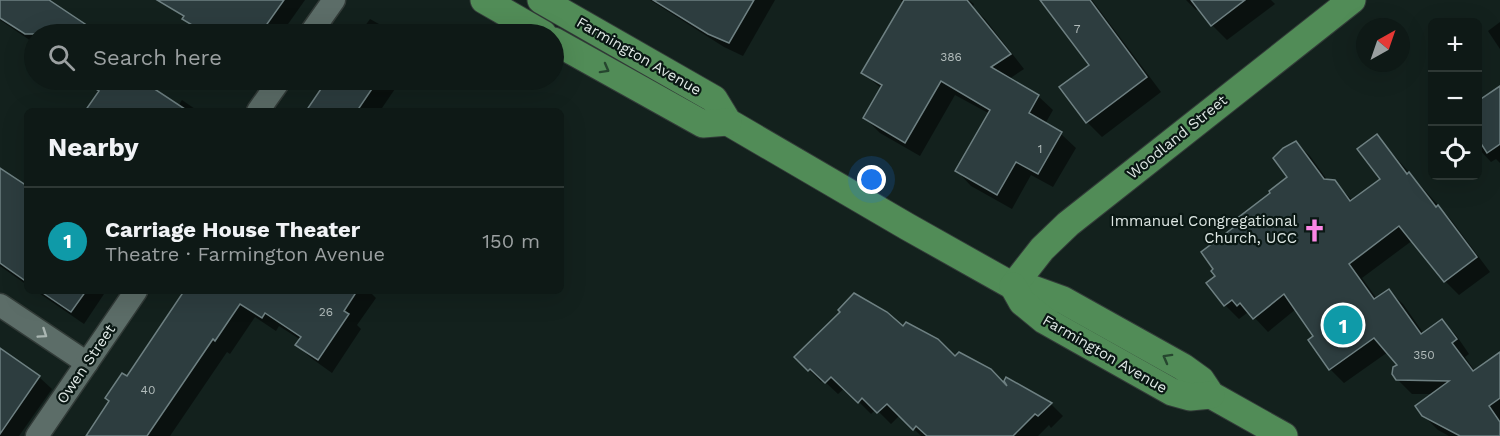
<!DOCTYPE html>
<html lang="en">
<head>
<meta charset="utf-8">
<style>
	:root { --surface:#0e1916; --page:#1c2623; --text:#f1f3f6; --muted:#9ba0a1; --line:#2e3835; --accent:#fb87e5 }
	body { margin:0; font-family:"Work Sans",sans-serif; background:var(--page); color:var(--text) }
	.controls { position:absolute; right:18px; top:18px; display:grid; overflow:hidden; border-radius:9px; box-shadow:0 6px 24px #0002 }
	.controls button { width:54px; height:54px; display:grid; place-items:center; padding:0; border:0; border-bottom:2px solid var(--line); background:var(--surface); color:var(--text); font:30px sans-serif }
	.compass { position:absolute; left:1356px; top:18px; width:54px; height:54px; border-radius:50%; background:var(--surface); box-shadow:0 6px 24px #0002; rotate:40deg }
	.you { position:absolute; left:872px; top:180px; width:21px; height:21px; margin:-15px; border:4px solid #fff; border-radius:50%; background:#1a73e8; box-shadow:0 0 0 9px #1a73e833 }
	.badge { display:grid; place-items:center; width:39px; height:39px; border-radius:50%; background:var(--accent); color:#fff; font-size:20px; font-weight:700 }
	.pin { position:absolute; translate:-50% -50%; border:3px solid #fff; box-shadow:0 2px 6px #0006 }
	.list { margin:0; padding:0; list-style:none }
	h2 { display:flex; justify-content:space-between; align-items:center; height:78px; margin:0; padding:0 24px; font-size:26px }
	h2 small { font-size:20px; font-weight:400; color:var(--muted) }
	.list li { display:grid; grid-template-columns:39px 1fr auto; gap:18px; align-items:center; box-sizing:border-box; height:108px; padding:0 24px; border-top:2px solid var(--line) }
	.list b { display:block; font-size:22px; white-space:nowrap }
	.list p { margin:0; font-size:20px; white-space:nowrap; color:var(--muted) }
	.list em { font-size:20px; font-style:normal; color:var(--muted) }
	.icon { flex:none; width:33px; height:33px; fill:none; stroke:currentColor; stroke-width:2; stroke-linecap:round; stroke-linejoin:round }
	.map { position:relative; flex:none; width:1500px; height:436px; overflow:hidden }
	.search { position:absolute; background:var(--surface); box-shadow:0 6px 24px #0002; left:24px; top:24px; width:540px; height:66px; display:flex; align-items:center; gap:15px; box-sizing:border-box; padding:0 21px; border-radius:33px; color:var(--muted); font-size:22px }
	.panel { position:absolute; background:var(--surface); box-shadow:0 6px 24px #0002; left:24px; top:108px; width:540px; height:186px; border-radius:9px }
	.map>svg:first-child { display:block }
	.shadow { fill:#0007 }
	.building { fill:#2d3d3f; stroke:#6e8082; stroke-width:1.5 }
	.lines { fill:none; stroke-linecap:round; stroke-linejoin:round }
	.minor-casing { stroke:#323b38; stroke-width:25 }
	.major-casing { stroke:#323b38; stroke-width:29 }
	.minor { stroke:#5c6d68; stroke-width:22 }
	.major { stroke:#518c57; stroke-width:27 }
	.oneway { stroke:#26462f }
	.oneway2 { stroke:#aab6b2 }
	.labels { text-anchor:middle; stroke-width:4.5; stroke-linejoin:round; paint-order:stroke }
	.number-label { font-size:12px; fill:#b2bcbb }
	.street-label { font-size:15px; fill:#dee7e4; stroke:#0a1814 }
	.poi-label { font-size:15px; fill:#dee7e4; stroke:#0a1814; text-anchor:end }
</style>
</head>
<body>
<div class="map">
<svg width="1500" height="436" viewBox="0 0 1500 436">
	<rect width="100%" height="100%" fill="#13211d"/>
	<g class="shadow">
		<polygon points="0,0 46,0 95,34 34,34 34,43 0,20"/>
		<polygon points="175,0 305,0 281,34 206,34 188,22 175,10"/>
		<polygon points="650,0 775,0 743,56 724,47"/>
		<polygon points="901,0 969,0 974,4 973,7 985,19 1024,69 1009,79 1038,96 1053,110 1045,124 1061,134 1076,148 1053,187 1031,175 1012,209 971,186 957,171 990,114 955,95 920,156 880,133 865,118 882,89 863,73 903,5"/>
		<polygon points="1042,0 1092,0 1161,92 1102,137 1087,122 1091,66"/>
		<polygon points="1186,0 1271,0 1275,4 1227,40 1212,25 1199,8 1196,10"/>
		<polygon points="370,19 397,34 359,34"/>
		<polygon points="1500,22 1500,49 1488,31"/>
		<polygon points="84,80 138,80 178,106 182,100 198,111 87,111 99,93"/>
		<polygon points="329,80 401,80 380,111 308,111"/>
		<polygon points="1500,87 1500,163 1496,159 1491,162 1478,148 1478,102"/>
		<polygon points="1377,136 1452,221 1490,272 1459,295 1445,281 1413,240 1362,278 1377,299 1389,291 1403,304 1424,334 1442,321 1456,335 1469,354 1465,357 1475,371 1500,354 1500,436 1449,436 1438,430 1423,415 1434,394 1412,394 1397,379 1399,365 1388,352 1344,383 1330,369 1315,337 1296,309 1268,332 1254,317 1252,319 1247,313 1239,319 1225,305 1208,283 1217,276 1236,228 1289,178 1296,142 1310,156 1328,181 1335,182 1353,201 1382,179"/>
		<polygon points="0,169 27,188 27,285 0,266"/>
		<polygon points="36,291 106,291 84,324"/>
		<polygon points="186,291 369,291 376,298 357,325 361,329 332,373 311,358 297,345 301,340 279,326 276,331 255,317 230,354 227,352 170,436 88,436"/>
		<polygon points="903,328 1011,392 1007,379 1051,404 1063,416 1051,428 1049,425 1038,436 921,436 900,415 891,424 876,409 871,414 845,388 838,394 823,380 821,382 796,357"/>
		<polygon points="0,349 39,377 52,389 19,436 0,436"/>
	</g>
	<g class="building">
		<polygon points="0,0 49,0 100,34 25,34 0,18"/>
		<polygon points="157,0 284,0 260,34 207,34 182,19 184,16"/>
		<polygon points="653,0 754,0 729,43 708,34"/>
		<polygon points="904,0 967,0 1011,54 991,67 1039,95 1029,113 1062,132 1038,174 1016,162 997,195 955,171 990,110 941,81 905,143 863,118 882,85 861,73"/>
		<polygon points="1040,0 1090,0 1147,77 1086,123 1059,87 1089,65"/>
		<polygon points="1191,0 1245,0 1211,26"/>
		<polygon points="82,80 141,80 188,111 85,111 99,91"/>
		<polygon points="327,80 378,80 357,111 306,111"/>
		<polygon points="1500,86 1500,144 1487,153 1478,139 1478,101"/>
		<polygon points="1377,134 1407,174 1409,172 1436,207 1438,205 1477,257 1444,282 1399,226 1349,264 1374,299 1389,289 1421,334 1442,319 1457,339 1452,343 1473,371 1500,352 1500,398 1489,406 1500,422 1500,436 1460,436 1422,416 1415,406 1449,381 1396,380 1392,374 1393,367 1397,365 1374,338 1329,370 1308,340 1313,336 1284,294 1253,319 1240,303 1237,306 1232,300 1224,306 1206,283 1215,276 1211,271 1213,269 1201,252 1234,227 1231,223 1270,193 1269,191 1287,177 1273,158 1283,148 1296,141 1324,179 1335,180 1350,201 1380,179 1357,149"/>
		<polygon points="0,168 27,186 27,282 0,263"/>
		<polygon points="40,291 86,291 71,312"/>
		<polygon points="184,291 357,291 344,311 349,314 318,360 295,345 301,337 265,313 262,318 240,304 215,341 213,339 147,436 86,436 109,401 105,398 122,373 127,376"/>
		<polygon points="854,293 887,312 903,326 906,322 938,339 955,356 959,352 991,369 1007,386 1004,381 1006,377 1052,403 1038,416 1035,414 1013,436 927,436 916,426 913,430 887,404 877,413 862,398 858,403 831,377 825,383 810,369 808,371 794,357 840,312 838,310"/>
		<polygon points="0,348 40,376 0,434"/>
	</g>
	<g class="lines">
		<defs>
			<g id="minor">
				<polyline points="310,34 334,0"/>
				<polyline points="258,111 280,80"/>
				<polyline points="0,305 87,363"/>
				<polyline points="37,436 136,291"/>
			</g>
			<g id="major">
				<polyline points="484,0 543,34"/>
				<polyline points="541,0 714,99 728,122 908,227 1013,286 1027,287 1063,300 1183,367 1201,380 1211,395 1284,436"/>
				<polyline points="554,41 703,124 728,122"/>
				<polyline points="1013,286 1042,249 1068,224 1352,0"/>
				<polyline points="1013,286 1022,302 1044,320 1172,392 1190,397 1211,395"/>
			</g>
		</defs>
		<use href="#minor" class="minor-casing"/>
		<use href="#major" class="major-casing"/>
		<use href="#minor" class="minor"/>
		<use href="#major" class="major"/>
	</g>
	<defs><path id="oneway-chevron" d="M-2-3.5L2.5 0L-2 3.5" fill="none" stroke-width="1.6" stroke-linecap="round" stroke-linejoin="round" transform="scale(1.5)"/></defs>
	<g class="oneway">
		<use href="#oneway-chevron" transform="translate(605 69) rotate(29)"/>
		<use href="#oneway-chevron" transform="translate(1167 358) rotate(-151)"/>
	</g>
	<use class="oneway2" href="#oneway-chevron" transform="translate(43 334) rotate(34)"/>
	<defs>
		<symbol id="church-bare" viewBox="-9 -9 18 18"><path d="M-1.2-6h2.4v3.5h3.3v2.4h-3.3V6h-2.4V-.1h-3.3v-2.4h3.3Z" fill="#fb87e5" stroke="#0a1814" stroke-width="2.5" paint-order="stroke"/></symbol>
	</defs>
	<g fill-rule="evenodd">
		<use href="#church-bare" x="1298" y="214" width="33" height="33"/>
	</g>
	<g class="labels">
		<g class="number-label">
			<text x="1077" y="33">7</text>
			<text x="951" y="61">386</text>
			<text x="1040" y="153">1</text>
			<text x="326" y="316">26</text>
			<text x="1424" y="359">350</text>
			<text x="148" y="394">40</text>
		</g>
		<g class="street-label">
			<text transform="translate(639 56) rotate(30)" y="5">Farmington Avenue</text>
			<text transform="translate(1177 137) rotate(-39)" y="5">Woodland Street</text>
			<text transform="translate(1105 354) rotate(30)" y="5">Farmington Avenue</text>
			<text transform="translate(86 364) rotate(-56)" y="5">Owen Street</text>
		</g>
		<g class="poi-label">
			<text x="1297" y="226">Immanuel Congregational<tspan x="1297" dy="17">Church, UCC</tspan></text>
		</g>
	</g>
</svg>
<div class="controls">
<button>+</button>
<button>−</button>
<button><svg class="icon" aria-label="locate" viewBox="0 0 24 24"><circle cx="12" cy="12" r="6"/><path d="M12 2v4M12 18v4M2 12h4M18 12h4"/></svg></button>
</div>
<svg class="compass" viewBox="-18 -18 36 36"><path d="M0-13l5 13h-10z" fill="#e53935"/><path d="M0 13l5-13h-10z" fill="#9ba0a1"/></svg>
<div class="you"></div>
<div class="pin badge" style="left:1343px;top:325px;background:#0f9aa8">1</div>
<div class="search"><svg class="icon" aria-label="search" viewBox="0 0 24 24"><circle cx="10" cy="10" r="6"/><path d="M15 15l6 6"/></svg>Search here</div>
<section class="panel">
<h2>Nearby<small></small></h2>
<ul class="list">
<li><span class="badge" style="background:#0f9aa8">1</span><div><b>Carriage House Theater</b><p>Theatre · Farmington Avenue</p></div><em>150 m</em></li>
</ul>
</section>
</div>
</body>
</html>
